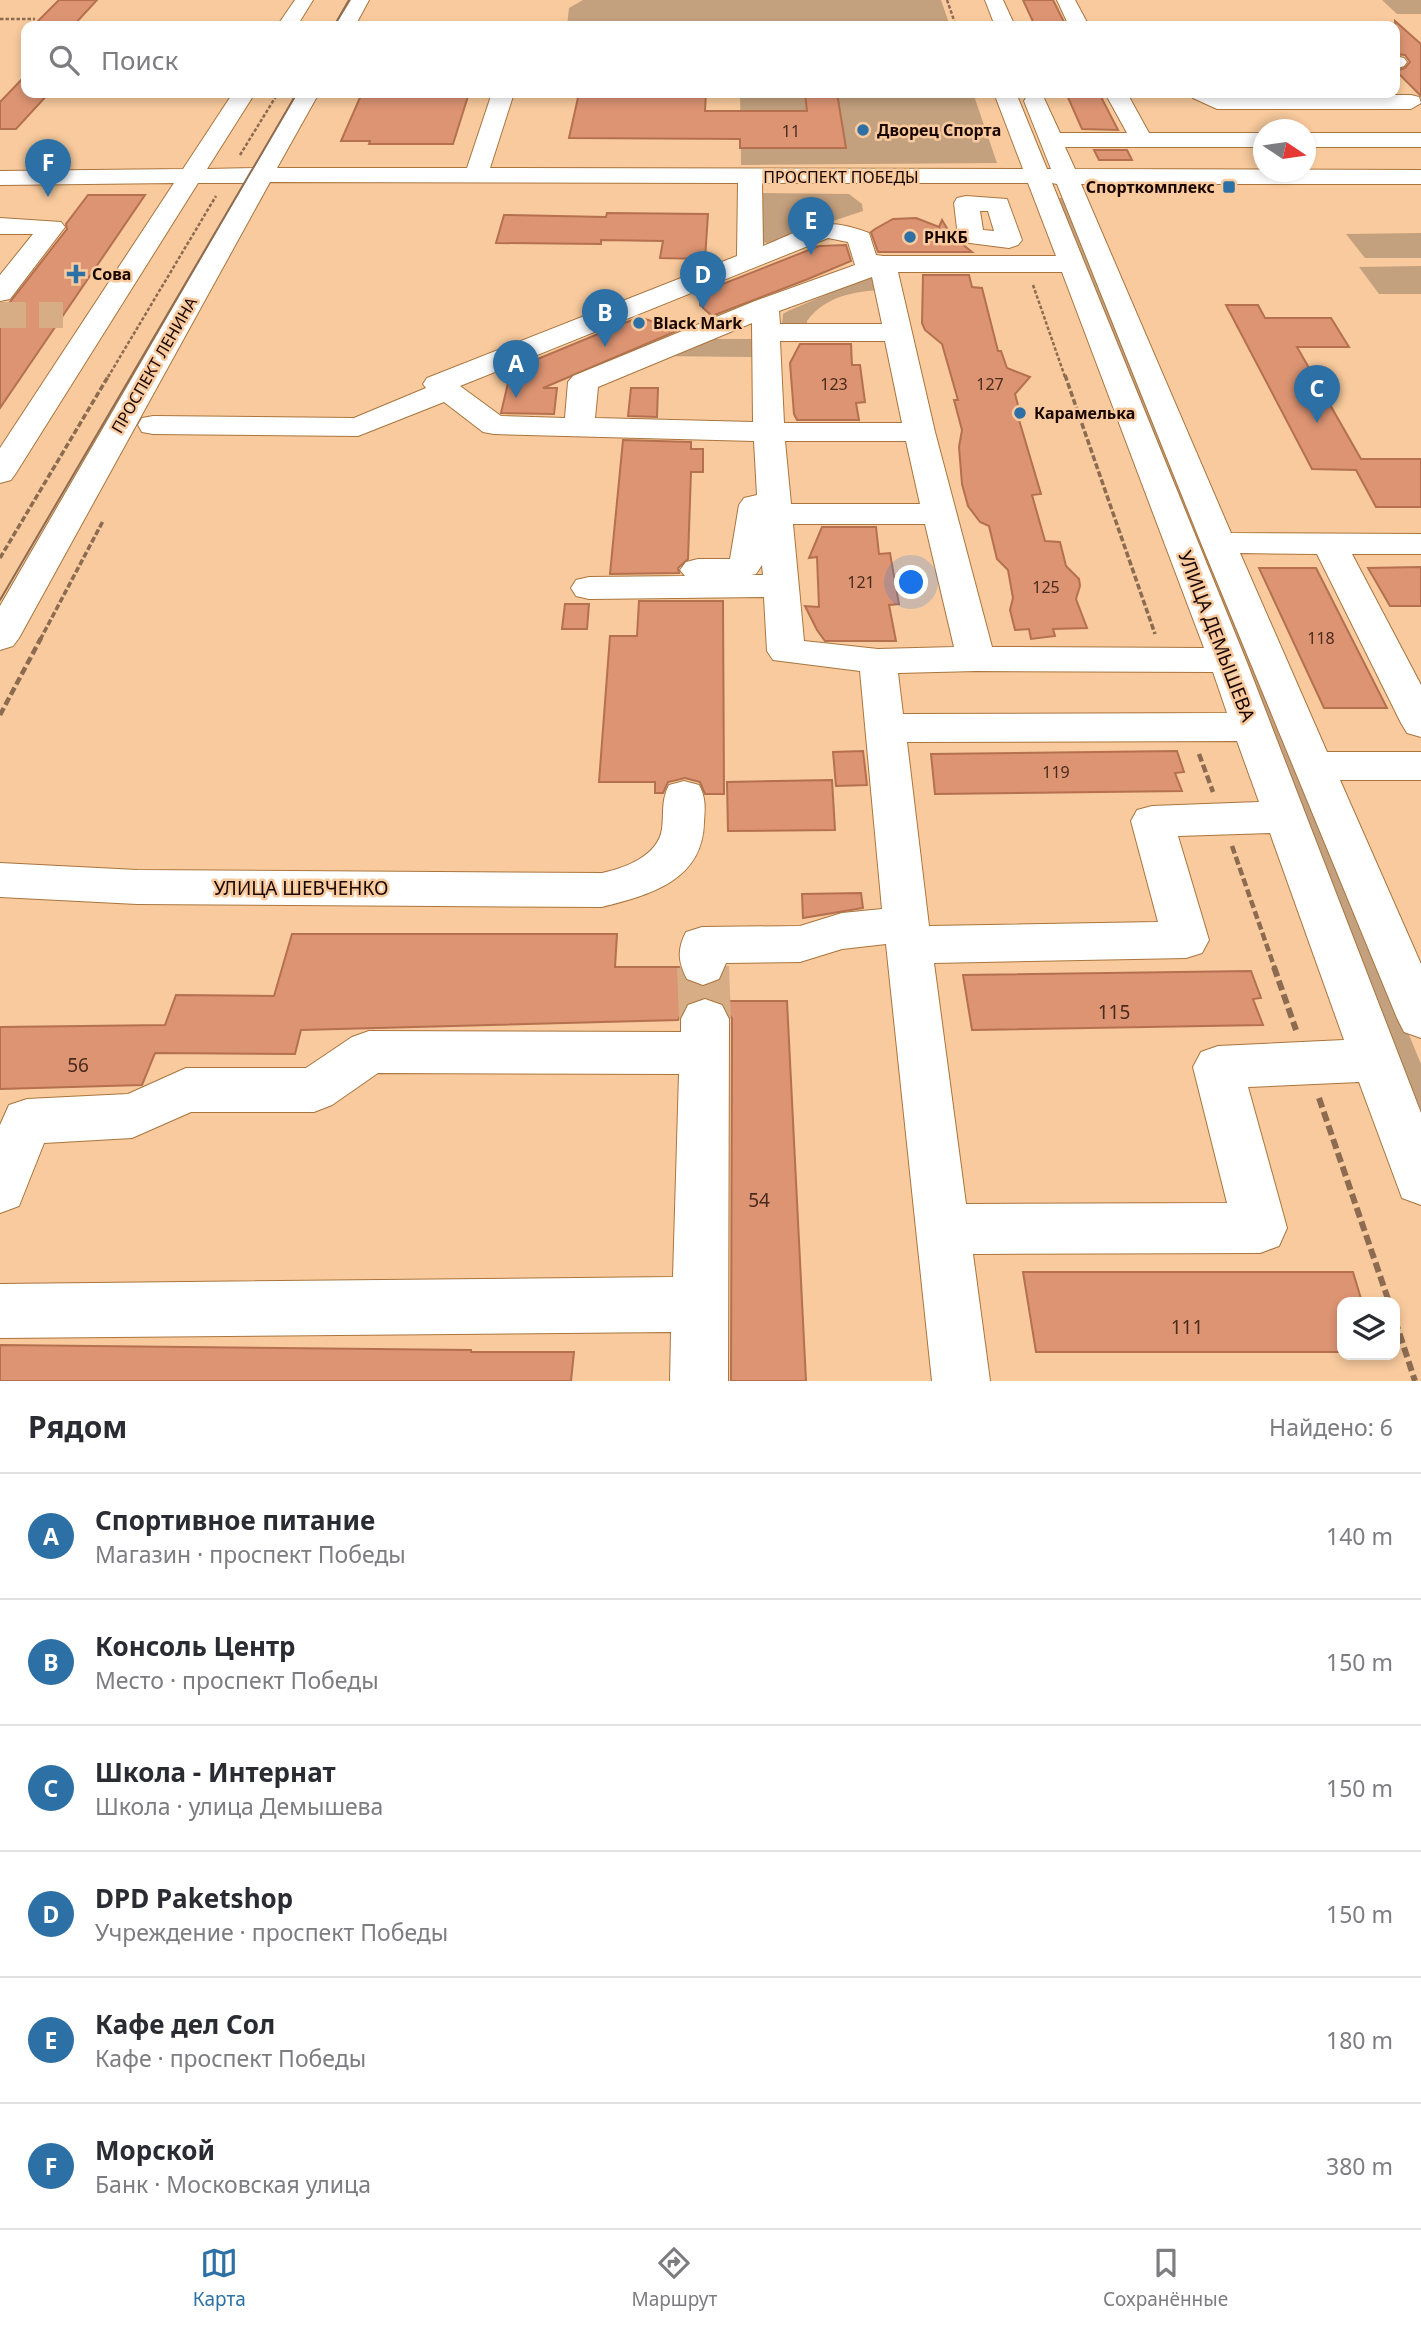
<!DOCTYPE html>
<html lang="ru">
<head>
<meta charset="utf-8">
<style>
	:root { --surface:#fff; --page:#f7f7f7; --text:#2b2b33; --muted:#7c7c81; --line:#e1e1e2; --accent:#2c70a5 }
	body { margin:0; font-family:"Noto Sans",sans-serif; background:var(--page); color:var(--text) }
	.controls { position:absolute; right:21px; bottom:21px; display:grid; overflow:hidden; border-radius:14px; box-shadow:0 4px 10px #0003 }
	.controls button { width:63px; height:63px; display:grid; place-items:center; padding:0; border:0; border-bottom:2px solid var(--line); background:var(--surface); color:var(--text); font:35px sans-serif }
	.compass { position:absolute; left:1253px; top:119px; width:63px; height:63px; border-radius:50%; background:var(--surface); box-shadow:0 4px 10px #0003; rotate:103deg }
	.you { position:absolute; left:912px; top:583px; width:24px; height:24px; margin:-18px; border:5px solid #fff; border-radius:50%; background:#1a73e8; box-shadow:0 0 0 10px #1a73e833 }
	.badge { display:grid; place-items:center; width:46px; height:46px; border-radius:50%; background:var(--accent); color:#fff; font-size:23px; font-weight:700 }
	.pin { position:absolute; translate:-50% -58px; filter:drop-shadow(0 2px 4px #0008) }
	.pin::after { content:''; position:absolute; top:37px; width:24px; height:21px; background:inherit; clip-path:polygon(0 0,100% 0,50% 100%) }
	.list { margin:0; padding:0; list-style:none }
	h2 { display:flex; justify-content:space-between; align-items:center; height:91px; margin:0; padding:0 28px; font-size:30px }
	h2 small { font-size:23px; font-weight:400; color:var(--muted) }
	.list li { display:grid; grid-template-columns:46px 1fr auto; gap:21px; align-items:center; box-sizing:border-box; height:126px; padding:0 28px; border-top:2px solid var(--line) }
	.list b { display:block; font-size:26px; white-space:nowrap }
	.list p { margin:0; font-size:23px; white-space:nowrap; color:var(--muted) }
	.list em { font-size:23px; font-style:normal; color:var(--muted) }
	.icon { flex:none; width:38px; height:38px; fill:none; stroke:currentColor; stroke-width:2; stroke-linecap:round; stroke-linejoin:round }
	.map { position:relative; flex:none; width:1421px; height:1381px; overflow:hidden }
	.search { position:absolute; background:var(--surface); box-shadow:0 4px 10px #0003; left:21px; right:21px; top:21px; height:77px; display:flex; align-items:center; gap:18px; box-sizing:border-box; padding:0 24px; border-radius:14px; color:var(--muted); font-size:26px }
	.sheet { height:847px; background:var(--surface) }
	nav { display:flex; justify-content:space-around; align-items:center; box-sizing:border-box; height:98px; border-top:2px solid var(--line); background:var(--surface); font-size:19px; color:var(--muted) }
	nav a { display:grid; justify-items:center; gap:4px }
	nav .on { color:var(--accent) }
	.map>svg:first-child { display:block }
	.green { fill:#c3a07e }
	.building { fill:#dc9473; stroke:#b4704f; stroke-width:2 }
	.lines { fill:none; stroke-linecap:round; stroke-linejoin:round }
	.minor-tunnel-far2 { stroke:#d7ad85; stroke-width:26; stroke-dasharray:26 13; stroke-linecap:butt }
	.minor-tunnel-far1 { stroke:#d7ad85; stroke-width:41; stroke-dasharray:41 21; stroke-linecap:butt }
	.minor-tunnel { stroke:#d7ad85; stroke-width:52; stroke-dasharray:52 26; stroke-linecap:butt }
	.minor-casing { stroke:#aa753d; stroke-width:2 }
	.path-far3 { stroke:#8c6b51; stroke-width:2.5; stroke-dasharray:3.5 2; stroke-linecap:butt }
	.path-far2 { stroke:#8c6b51; stroke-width:3.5; stroke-dasharray:6 2.5; stroke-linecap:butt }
	.path-far1 { stroke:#8c6b51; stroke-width:4.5; stroke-dasharray:8 3.5; stroke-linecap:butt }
	.path { stroke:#8c6b51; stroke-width:6; stroke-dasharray:10 4.5; stroke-linecap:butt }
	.minor { fill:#fff; fill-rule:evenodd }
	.tram { stroke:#8d6c52; stroke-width:2 }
	.poi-dot { fill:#2c70a5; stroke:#f8ca9d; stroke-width:2.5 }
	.labels { text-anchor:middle; stroke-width:5; stroke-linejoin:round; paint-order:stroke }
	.far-poi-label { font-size:16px; font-weight:bold; fill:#190600; stroke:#f8ca9d; text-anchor:start }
	.number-label { font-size:16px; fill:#4a2a1d }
	.far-street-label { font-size:16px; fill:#190600; stroke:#f8ca9d }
	.street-label { font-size:19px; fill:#190600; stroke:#f8ca9d }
	.near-number-label { font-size:19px; fill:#4a2a1d }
</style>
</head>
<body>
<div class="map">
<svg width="1421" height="1381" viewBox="0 0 1421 1381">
	<rect width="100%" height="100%" fill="#f8ca9d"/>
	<g class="green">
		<polygon points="583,0 941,0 950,26 567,26 569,8"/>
		<polygon points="1382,0 1421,0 1421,14 1397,14"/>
		<polygon points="740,93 973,93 997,163 741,165"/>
		<polygon points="760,193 849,194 862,204 863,211 767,243 762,242"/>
		<polygon points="1053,198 1064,198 1421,1064 1421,1114"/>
		<polygon points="1421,233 1421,258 1365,258 1346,234"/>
		<polygon points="1421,266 1421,294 1379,294 1359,267"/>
		<path d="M872,275L884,290C855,291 825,296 807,321V327H789L782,324L783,314L788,311Z"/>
		<polygon points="696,339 753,339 752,357 654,356"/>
	</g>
	<g class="building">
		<polygon points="59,0 97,0 73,26 33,26"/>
		<polygon points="1023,0 1053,0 1066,26 1035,26"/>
		<polygon points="1395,21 1421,44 1421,96 1396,71 1405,68 1410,62 1405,55 1395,54"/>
		<polygon points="26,75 26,93 49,93 16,129 0,129 0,102"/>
		<polygon points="362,93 469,93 453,144 369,144 370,141 341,141"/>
		<polygon points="579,93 706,93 705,111 807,111 805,93 837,93 846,148 740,148 740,139 569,138"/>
		<polygon points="1066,93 1099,93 1118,130 1082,129"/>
		<polygon points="1094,150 1127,150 1132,160 1099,160"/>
		<polygon points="88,195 145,195 0,408 0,315 67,229 66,224"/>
		<polygon points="607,213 708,214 705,259 660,258 663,241 601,240 601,244 496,243 504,215 606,217"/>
		<polygon points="916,218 939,227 942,220 951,235 972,252 878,252 871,232 875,229 893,219"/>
		<polygon points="846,245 851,261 808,279 712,316 700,305 700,293 819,246"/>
		<polygon points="923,275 969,275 972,287 982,288 998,351 1001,351 1007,368 1030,377 1015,394 1020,413 1017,413 1041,494 1032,495 1045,541 1060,542 1066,566 1079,579 1080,586 1076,599 1087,628 1053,629 1055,636 1031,639 1029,629 1015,630 1010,610 1013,598 1008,570 997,559 989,526 980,522 968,506 962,484 959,447 962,430 954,400 958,400 942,344 925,330 922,323"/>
		<polygon points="1226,305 1258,305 1265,318 1331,318 1349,347 1297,347 1361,459 1421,459 1421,507 1376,507 1356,470 1312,469"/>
		<polygon points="639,317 679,330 543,388 557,388 554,414 501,413 511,370"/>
		<polygon points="800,344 851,344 852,365 860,365 865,402 856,403 859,420 797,420 794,414 790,363"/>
		<polygon points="631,388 658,388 657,417 628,416"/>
		<polygon points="623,440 691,442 691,449 703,449 703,472 691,472 688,559 678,568 679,573 610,574"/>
		<polygon points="822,527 876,527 879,554 890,553 899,604 889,605 896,641 825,641 817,630 805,606 819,607 817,557 809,558"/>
		<polygon points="1421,567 1421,606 1390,606 1368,568"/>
		<polygon points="1259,568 1316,568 1387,708 1324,708"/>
		<polygon points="639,601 723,601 724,794 705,794 700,782 685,778 668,782 663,793 655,793 655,782 599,782 610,636 637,636"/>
		<polygon points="565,604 589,604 587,629 562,629"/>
		<polygon points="863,751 867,785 836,786 833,752"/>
		<polygon points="1177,751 1184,772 1175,773 1182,791 935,794 931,754"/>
		<polygon points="832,780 835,830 728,831 727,782"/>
		<polygon points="861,893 863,908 803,918 802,894"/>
		<polygon points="292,934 617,934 615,967 679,967 686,981 702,987 719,982 720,1001 704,997 687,1003 678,1020 301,1030 295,1054 155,1053 142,1085 0,1089 0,1027 165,1025 176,995 274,996"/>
		<polygon points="1251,971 1261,998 1253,999 1263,1025 972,1030 963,975"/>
		<polygon points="720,1001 787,1001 806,1381 731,1381 732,1019 724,1004"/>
		<polygon points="1023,1272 1353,1272 1362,1302 1342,1302 1342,1352 1036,1352"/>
		<polygon points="0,1345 471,1350 471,1352 574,1352 571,1381 0,1381"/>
	</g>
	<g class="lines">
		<polyline class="minor-tunnel-far2" points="0,315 63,315"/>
		<polyline class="minor-tunnel-far1" points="703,966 703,969"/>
		<polyline class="minor-tunnel" points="703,967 705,1019"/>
		<defs>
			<g id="minor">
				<polygon points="295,0 313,0 297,26 277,26"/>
				<polygon points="351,0 369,0 355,26 335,26"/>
				<polygon points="985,0 1003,0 1015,26 995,26"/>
				<polygon points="1057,0 1075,0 1089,26 1069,26"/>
				<polygon points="1395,56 1404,58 1407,62 1404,66 1395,69"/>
				<path d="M233,93H255L207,169L254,168L297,93H319L277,168H467L492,93H514L490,168L1023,169L994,93H1016L1047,169H1051L1024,101L1027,96H1043L1060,133H1127L1105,93H1127L1149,133H1264V147H1065L1075,169L1421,170V184H1081L1231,533L1421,534V554H1352L1421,685V737L1407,733L1401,723L1317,554L1240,553L1327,752H1421V780H1340L1421,964V1038L1404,1032L1397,1018L1201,543L1057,184L1052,183L1246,660L1421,1113V1205L1402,1198L1359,1082L1248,1087L1287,1228L1279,1246L1260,1253L973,1254L990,1381H932L886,944L842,949L800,962L726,963L719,979L703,985L687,979C678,962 677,949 686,932L702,927L800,926L842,913L882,909L860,671L773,660L767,651L764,597L589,599L576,596L571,588L576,580L589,577L685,576L680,570L686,562L698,559H730L739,505L744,498L757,495L754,441L494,434L483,432L444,402L358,436L153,434L142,432L138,425L142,418L153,416L354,418L426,388L423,384L427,378L737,256L738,183L270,182L19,638L13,646L0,650V606L245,183H198L16,473L11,480L0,483V448L174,183L0,185V171L183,169ZM762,183H1028L1056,256H883L876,255L869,233C820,214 808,228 763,246ZM828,238L848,242L855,265L755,301L573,376L568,382L565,418L501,416L460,386ZM898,272H1062L1204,648L992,647L935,432ZM872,277L882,324H780L779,311ZM752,323L753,422L595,418L598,387ZM780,341H885L902,423H784ZM785,441H906L920,504H791ZM793,524H925L954,647L878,649L804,641ZM762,565L763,575H751L756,574ZM976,671L1213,672L1227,713L903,714L898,673ZM1237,741L1259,802L1152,806L1137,810L1131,821L1158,922L929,926L907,742ZM1270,833L1344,1040L1218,1046L1201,1052L1193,1067L1227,1203L966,1204L934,963L1186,958L1202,953L1209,940L1178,836Z"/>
				<polygon points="1190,93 1216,93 1221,95 1411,95 1419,97 1421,103 1411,109 1217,109 1193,98"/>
				<rect x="1306" y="133" width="115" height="14"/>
				<path d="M966,196L1007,199L1022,240L1018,245L1009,248L962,242L958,237L954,203L957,198ZM980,211H988L994,231L983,230Z"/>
				<polygon points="0,218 61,222 65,227 10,299 0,301 0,275 33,234 0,234"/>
				<path d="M684,781L699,785C706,798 705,808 704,822C703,881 649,895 602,907L137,904L0,897V863L137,870L602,873C625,868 658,856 662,829C664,813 661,800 669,785Z"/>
				<polygon points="705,999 722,1005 729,1019 728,1381 670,1381 671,1332 0,1338 0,1284 673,1277 679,1074 378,1073 332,1105 314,1112 191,1112 132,1138 44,1143 19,1206 0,1213 0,1125 9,1105 27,1099 128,1094 186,1068 306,1068 352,1037 369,1031 681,1032 681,1019 688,1005"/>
			</g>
		</defs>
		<use href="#minor" class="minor-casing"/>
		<g class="path-far3">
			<polyline points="947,0 956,26"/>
			<polyline points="0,19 35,19"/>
			<polyline points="240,155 278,93"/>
			<polyline points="1033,285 1065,377"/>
			<polyline points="108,377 216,196"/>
		</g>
		<g class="path-far2">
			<polyline points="1065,375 1155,634"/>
			<polyline points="0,558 109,375"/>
			<polyline points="40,640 103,521"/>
		</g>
		<g class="path-far1">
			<polyline points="0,715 41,638"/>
			<polyline points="1199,754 1213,792"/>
			<polyline points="1232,846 1275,969"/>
		</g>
		<g class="path">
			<polyline points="1274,967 1296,1030"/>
			<polyline points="1319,1098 1389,1302"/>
			<polyline points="1395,1320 1415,1381"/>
		</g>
		<use href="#minor" class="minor"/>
		<g class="tram">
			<polyline points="334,26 349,0"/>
			<polyline points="0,600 297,93"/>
		</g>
	</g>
	<g class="poi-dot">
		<circle cx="863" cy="130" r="7"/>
		<rect x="1222" y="180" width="14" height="14" rx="3.5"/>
		<circle cx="910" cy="237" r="7"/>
		<path d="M72.5 263.5h7v7h7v7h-7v7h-7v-7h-7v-7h7z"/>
		<circle cx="639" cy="323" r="7"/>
		<circle cx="1020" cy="413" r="7"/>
	</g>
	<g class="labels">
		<g class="far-poi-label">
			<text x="877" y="136">Дворец Спорта</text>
			<text x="1215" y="193" text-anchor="end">Спорткомплекс</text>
			<text x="924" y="243">РНКБ</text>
			<text x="92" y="280">Сова</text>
			<text x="653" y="329">Black Mark</text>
			<text x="1034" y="419">Карамелька</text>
		</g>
		<g class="number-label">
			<text x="791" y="137">11</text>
			<text x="834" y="390">123</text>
			<text x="990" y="390">127</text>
			<text x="861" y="588">121</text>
			<text x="1046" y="593">125</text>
			<text x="1321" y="644">118</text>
			<text x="1056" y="778">119</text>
		</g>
		<g class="far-street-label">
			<text x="841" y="183">ПРОСПЕКТ ПОБЕДЫ</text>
			<text transform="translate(154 365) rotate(-60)" y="6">ПРОСПЕКТ ЛЕНИНА</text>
		</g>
		<g class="street-label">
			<text transform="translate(1217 636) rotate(69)" y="7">УЛИЦА ДЕМЫШЕВА</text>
			<text x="301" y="895">УЛИЦА ШЕВЧЕНКО</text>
		</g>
		<g class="near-number-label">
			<text x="1114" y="1019">115</text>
			<text x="78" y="1072">56</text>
			<text x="759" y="1207">54</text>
			<text x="1187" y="1334">111</text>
		</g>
	</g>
</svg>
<div class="controls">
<button><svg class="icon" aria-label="layers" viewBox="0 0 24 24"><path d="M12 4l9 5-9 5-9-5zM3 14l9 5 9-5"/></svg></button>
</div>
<svg class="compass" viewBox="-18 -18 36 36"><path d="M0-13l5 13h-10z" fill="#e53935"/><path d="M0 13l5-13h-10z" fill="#7c7c81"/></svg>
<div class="you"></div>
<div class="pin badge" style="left:516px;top:398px">A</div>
<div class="pin badge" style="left:605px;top:347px">B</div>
<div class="pin badge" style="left:1317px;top:423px">C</div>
<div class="pin badge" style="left:703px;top:309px">D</div>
<div class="pin badge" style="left:811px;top:255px">E</div>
<div class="pin badge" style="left:48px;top:197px">F</div>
<div class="search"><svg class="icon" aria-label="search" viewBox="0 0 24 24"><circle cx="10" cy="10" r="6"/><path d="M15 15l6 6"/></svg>Поиск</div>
</div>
<section class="sheet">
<h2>Рядом<small>Найдено: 6</small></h2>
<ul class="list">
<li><span class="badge">A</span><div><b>Спортивное питание</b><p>Магазин · проспект Победы</p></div><em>140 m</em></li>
<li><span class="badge">B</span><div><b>Консоль Центр</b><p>Место · проспект Победы</p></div><em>150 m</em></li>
<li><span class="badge">C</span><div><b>Школа - Интернат</b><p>Школа · улица Демышева</p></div><em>150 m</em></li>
<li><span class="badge">D</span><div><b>DPD Paketshop</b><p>Учреждение · проспект Победы</p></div><em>150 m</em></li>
<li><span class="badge">E</span><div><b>Кафе дел Сол</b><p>Кафе · проспект Победы</p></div><em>180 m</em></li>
<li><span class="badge">F</span><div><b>Морской</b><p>Банк · Московская улица</p></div><em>380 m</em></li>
</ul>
</section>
<nav>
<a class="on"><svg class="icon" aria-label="map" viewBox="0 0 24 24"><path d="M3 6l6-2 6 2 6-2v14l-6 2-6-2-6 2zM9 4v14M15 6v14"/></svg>Карта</a>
<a><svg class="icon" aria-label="directions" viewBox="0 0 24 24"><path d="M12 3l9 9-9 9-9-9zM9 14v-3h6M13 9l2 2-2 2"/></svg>Маршрут</a>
<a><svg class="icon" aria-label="saved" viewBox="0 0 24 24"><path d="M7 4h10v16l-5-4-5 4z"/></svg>Сохранённые</a>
</nav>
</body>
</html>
